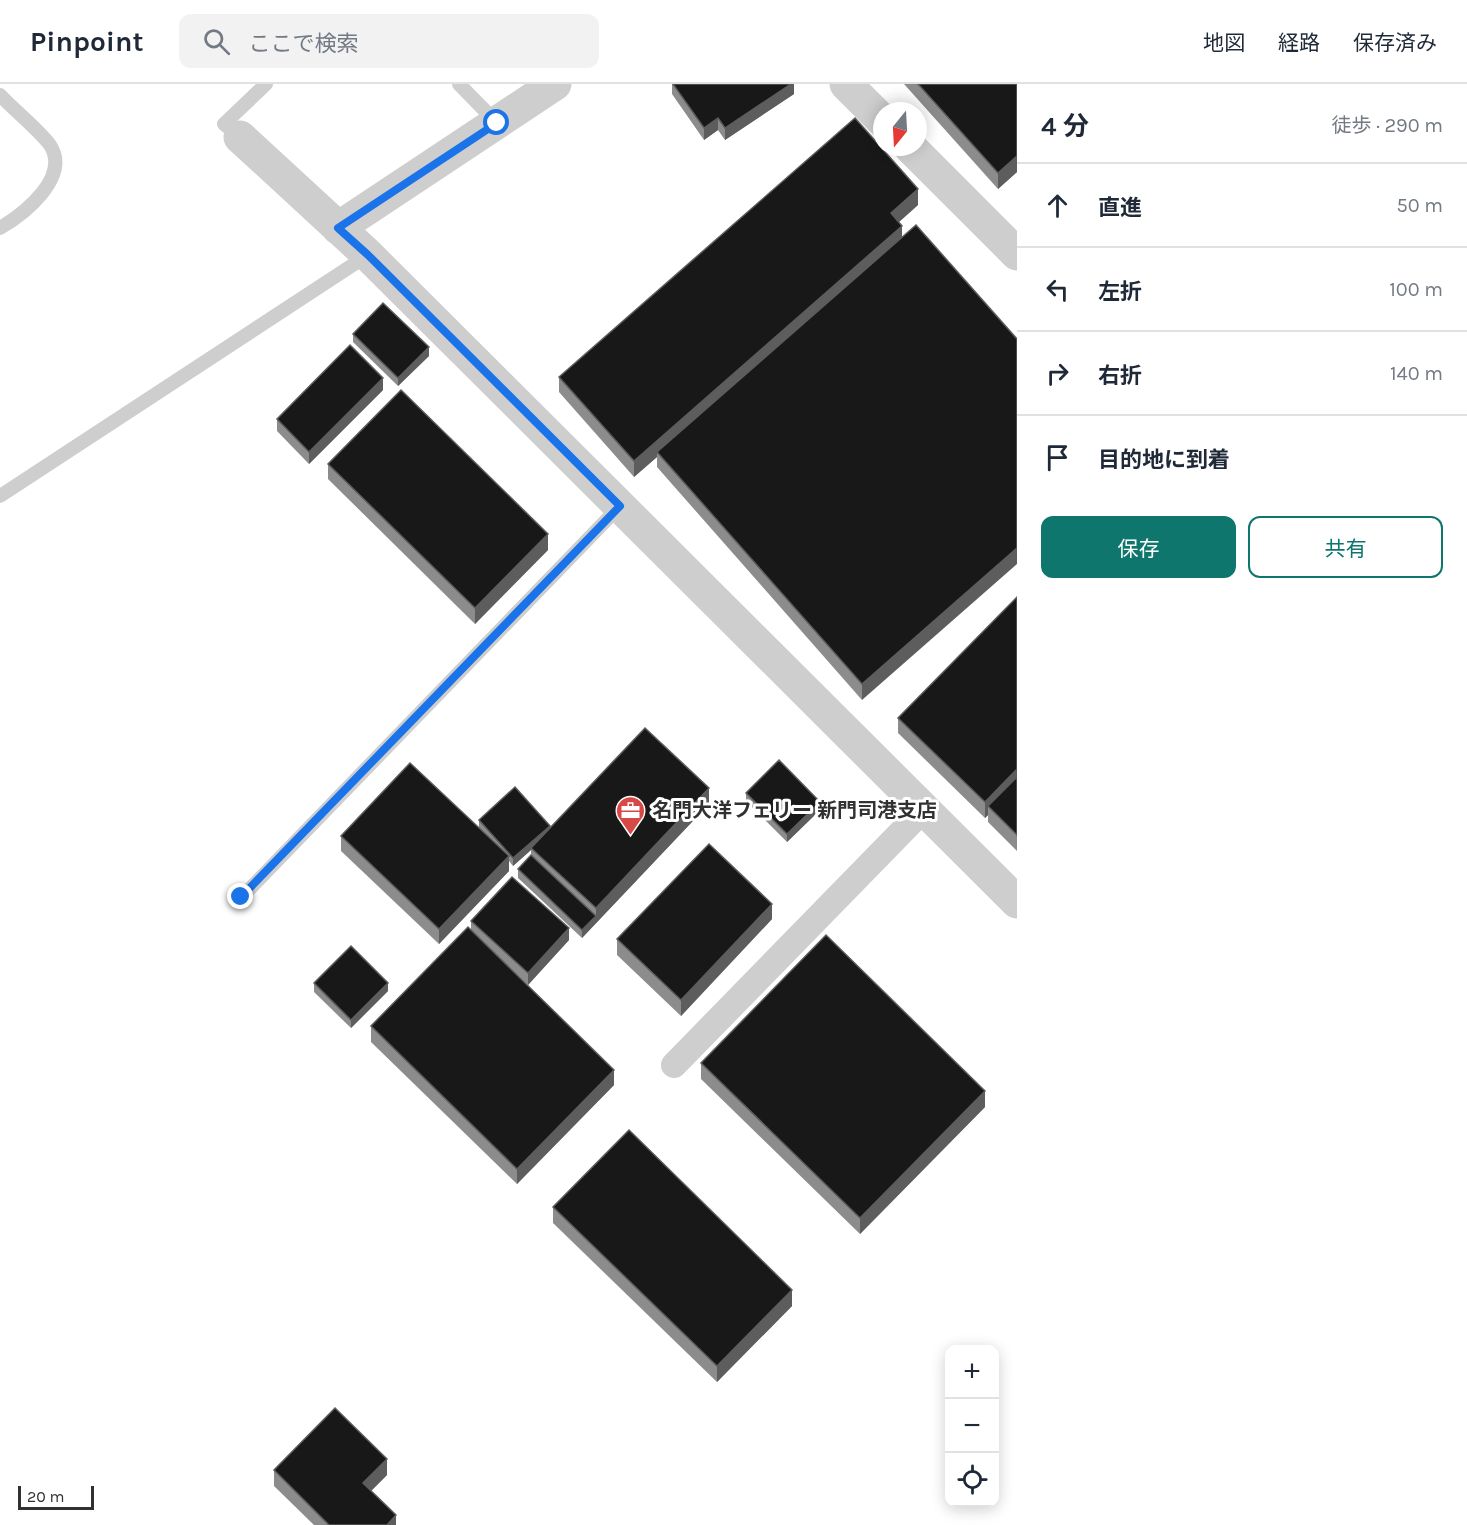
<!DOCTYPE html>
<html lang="ja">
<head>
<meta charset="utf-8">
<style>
	:root { --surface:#fff; --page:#f2f2f3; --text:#1f2937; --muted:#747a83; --line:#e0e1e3; --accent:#0f766e }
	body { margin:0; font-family:Karla,"Noto Sans JP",sans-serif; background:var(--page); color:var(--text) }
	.controls { position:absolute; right:18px; bottom:18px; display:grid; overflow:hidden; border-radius:12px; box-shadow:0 3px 15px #0003 }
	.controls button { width:54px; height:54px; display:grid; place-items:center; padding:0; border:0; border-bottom:2px solid var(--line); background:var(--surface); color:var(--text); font:30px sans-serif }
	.compass { position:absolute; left:873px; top:18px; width:54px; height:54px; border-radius:50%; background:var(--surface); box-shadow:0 3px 15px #0003; rotate:198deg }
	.scale { position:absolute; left:18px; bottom:15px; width:76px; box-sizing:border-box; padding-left:6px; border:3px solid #313131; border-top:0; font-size:16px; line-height:21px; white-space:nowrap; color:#313131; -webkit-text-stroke:4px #fff; paint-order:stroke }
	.stop { position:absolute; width:18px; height:18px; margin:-14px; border:4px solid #1a73e8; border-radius:50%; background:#fff }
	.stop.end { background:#1a73e8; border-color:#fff; box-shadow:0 2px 6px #0008 }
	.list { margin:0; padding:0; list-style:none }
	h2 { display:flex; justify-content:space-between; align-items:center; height:78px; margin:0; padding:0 24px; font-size:26px }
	h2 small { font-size:20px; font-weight:400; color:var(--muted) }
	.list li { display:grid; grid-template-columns:39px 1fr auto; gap:18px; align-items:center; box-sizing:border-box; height:84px; padding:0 24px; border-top:2px solid var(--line) }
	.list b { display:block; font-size:22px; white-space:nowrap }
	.list em { font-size:20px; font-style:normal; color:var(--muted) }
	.actions { display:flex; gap:12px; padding:18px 24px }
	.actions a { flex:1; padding:14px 0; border:2px solid var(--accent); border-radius:12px; text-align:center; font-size:21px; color:var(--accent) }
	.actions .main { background:var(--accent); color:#fff }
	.icon { flex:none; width:33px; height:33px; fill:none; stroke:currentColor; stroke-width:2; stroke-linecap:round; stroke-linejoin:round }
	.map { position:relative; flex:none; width:1017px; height:1441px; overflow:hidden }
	header { display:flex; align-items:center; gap:36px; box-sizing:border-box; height:84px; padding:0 30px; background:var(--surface); border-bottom:2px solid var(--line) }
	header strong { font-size:28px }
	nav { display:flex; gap:33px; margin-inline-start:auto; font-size:21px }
	.search { width:420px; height:54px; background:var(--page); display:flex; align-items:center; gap:15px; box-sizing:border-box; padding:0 21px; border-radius:12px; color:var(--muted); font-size:22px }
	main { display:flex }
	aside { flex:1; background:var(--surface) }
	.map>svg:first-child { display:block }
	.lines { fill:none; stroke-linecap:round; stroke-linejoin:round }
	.service { stroke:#cecece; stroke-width:14 }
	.minor { stroke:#cecece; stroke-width:26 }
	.tertiary { stroke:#cecece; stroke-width:33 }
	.wall { fill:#8c8c8c }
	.shaded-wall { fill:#5d5d5d }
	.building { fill:#181818; stroke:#5d5d5d; stroke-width:1.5 }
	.route { stroke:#1a73e8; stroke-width:8 }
	.labels { text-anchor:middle; stroke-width:6; stroke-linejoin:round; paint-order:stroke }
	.poi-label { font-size:20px; font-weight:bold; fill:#313131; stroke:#fff; text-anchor:start }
</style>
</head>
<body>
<header>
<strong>Pinpoint</strong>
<div class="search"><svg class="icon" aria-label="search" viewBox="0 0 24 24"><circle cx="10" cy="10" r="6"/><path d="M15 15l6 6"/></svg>ここで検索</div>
<nav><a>地図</a><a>経路</a><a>保存済み</a></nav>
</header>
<main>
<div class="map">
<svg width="1017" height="1441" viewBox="0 0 1017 1441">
	<rect width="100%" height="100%" fill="#fff"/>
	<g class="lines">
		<g class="service">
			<polyline points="459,0 497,39"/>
			<path d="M0,11C13,25 40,47 50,61C71,93 24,130 0,144"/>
			<polyline points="240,53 224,40 266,0"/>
			<polyline points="0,412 368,171"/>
			<polyline points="241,814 620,422"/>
		</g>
		<polyline class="minor" points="674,981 924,725"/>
		<g class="tertiary">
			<polyline points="846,0 882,36"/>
			<polyline points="240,53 368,171 1017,818"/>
			<polyline points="910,63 1017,170"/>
			<polyline points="338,144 555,0"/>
		</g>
	</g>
	<g class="wall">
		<polygon points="672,0 794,0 794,10 725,56 718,46 704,56 672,10"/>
		<polygon points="904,0 1017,0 1017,88 998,105"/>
		<polygon points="918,121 899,138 862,616 657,383 657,373 634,393 559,308 559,293"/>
		<polygon points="353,250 429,272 398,302 353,258"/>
		<polygon points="383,306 309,380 277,347 277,335"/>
		<polygon points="328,380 548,466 475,540 328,395"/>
		<polygon points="1017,513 1017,767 988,738 988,731 985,734 898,649 898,634"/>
		<polygon points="746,709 820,726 787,758 746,717"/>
		<polygon points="709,720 582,854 518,794 518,785 531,771 531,766 513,782 509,777 509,787 439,860 341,767 341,752 479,744 479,736 550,744"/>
		<polygon points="772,835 681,932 617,871 617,855"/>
		<polygon points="471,837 569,856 528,901 511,885 614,1001 517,1100 371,958 371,942 471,847"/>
		<polygon points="314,899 388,907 351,944 314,908"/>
		<polygon points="701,979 985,1023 860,1150 701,995"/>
		<polygon points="553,1123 792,1222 717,1298 553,1139"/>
		<polygon points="274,1386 387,1391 371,1407 396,1441 314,1441 274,1402"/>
	</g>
	<g class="shaded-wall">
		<polygon points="791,0 794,0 794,10 725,56 725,44"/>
		<polygon points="718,34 718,46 704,56 704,44"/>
		<polygon points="1017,72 1017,88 998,105 998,89"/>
		<polygon points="918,105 918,121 891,145 891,129"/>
		<polygon points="902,142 902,157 657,368 657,373 634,393 634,377"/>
		<polygon points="429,263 429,272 398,302 398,294"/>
		<polygon points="383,294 383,306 309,380 309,368"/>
		<polygon points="548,450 548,466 475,540 475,524"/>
		<polygon points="1017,464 1017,480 862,616 862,600"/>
		<polygon points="1017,685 1017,701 988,722 988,731 985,734 985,718"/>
		<polygon points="709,704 709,720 582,854 582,846 596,832 596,824"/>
		<polygon points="820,718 820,726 787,758 787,750"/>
		<polygon points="550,742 550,750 531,764 531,766 513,782 513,774"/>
		<polygon points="509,772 509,787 439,860 439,845"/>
		<polygon points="772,820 772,835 681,932 681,916"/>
		<polygon points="569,844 569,856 528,901 528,889"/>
		<polygon points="388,899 388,907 351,944 351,936"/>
		<polygon points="614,986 614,1001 517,1100 517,1085"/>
		<polygon points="985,1007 985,1023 860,1150 860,1134"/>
		<polygon points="792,1206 792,1222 717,1298 717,1282"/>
		<polygon points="387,1375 387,1391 363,1415 363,1399"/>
		<polygon points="396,1431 396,1441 387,1441"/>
	</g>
	<g class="building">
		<polygon points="673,0 791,0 725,44 718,34 704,44"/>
		<polygon points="918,0 1017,0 1017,72 998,89"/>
		<polygon points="855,34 918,105 891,129 902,142 634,377 559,293"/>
		<polygon points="916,141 1017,255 1017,464 862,600 657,368"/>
		<polygon points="383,219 429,263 398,294 353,250"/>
		<polygon points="350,261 383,294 309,368 277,335"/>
		<polygon points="401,306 548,450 475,524 328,380"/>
		<polygon points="1017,513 1017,685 985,718 898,634"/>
		<polygon points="645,644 709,704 596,824 531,764"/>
		<polygon points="779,676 820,718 787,750 746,709"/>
		<polygon points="410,679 509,772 439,845 341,752"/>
		<polygon points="1017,693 1017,751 988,722"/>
		<polygon points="515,703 550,742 513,774 479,736"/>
		<polygon points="709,760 772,820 681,916 617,855"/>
		<polygon points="531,771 596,832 582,846 518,785"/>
		<polygon points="512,793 569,844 528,889 471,837"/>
		<polygon points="468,843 614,986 517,1085 371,942"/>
		<polygon points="826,851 985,1007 860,1134 701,979"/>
		<polygon points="351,862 388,899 351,936 314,899"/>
		<polygon points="629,1046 792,1206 717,1282 553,1123"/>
		<polygon points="335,1324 387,1375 363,1399 396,1431 387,1441 329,1441 274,1386"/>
	</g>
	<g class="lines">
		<polyline class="route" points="241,813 620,422 368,171 338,144 497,39"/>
	</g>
	<defs>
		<symbol id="office-pin" viewBox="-11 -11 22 30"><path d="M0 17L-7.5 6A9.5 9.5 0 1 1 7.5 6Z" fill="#d74944" stroke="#fff"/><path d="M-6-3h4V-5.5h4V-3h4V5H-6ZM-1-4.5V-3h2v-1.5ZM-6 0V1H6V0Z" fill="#fff"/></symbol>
	</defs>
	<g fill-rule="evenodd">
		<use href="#office-pin" x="614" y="710" width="33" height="45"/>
	</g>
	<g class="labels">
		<g class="poi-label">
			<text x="652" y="733">名門大洋フェリー 新門司港支店</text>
		</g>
	</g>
</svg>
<div class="controls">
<button>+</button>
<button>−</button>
<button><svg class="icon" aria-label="locate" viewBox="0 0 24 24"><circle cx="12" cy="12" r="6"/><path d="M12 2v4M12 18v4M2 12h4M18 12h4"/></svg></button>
</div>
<svg class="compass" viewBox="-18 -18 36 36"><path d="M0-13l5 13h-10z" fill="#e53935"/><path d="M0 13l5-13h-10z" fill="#747a83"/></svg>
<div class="scale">20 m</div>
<div class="stop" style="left:497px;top:39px"></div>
<div class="stop end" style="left:241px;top:813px"></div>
</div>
<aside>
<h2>4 分<small>徒歩 · 290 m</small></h2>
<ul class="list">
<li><svg class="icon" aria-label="ahead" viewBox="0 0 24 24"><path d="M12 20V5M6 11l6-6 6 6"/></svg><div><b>直進</b></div><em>50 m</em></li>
<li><svg class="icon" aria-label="left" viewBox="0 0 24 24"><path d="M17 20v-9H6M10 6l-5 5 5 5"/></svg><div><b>左折</b></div><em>100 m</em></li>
<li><svg class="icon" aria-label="right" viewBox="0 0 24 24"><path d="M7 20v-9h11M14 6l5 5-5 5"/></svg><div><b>右折</b></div><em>140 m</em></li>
<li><svg class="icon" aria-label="arrive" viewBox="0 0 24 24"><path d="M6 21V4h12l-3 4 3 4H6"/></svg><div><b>目的地に到着</b></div></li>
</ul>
<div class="actions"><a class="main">保存</a><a>共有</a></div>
</aside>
</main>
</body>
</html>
